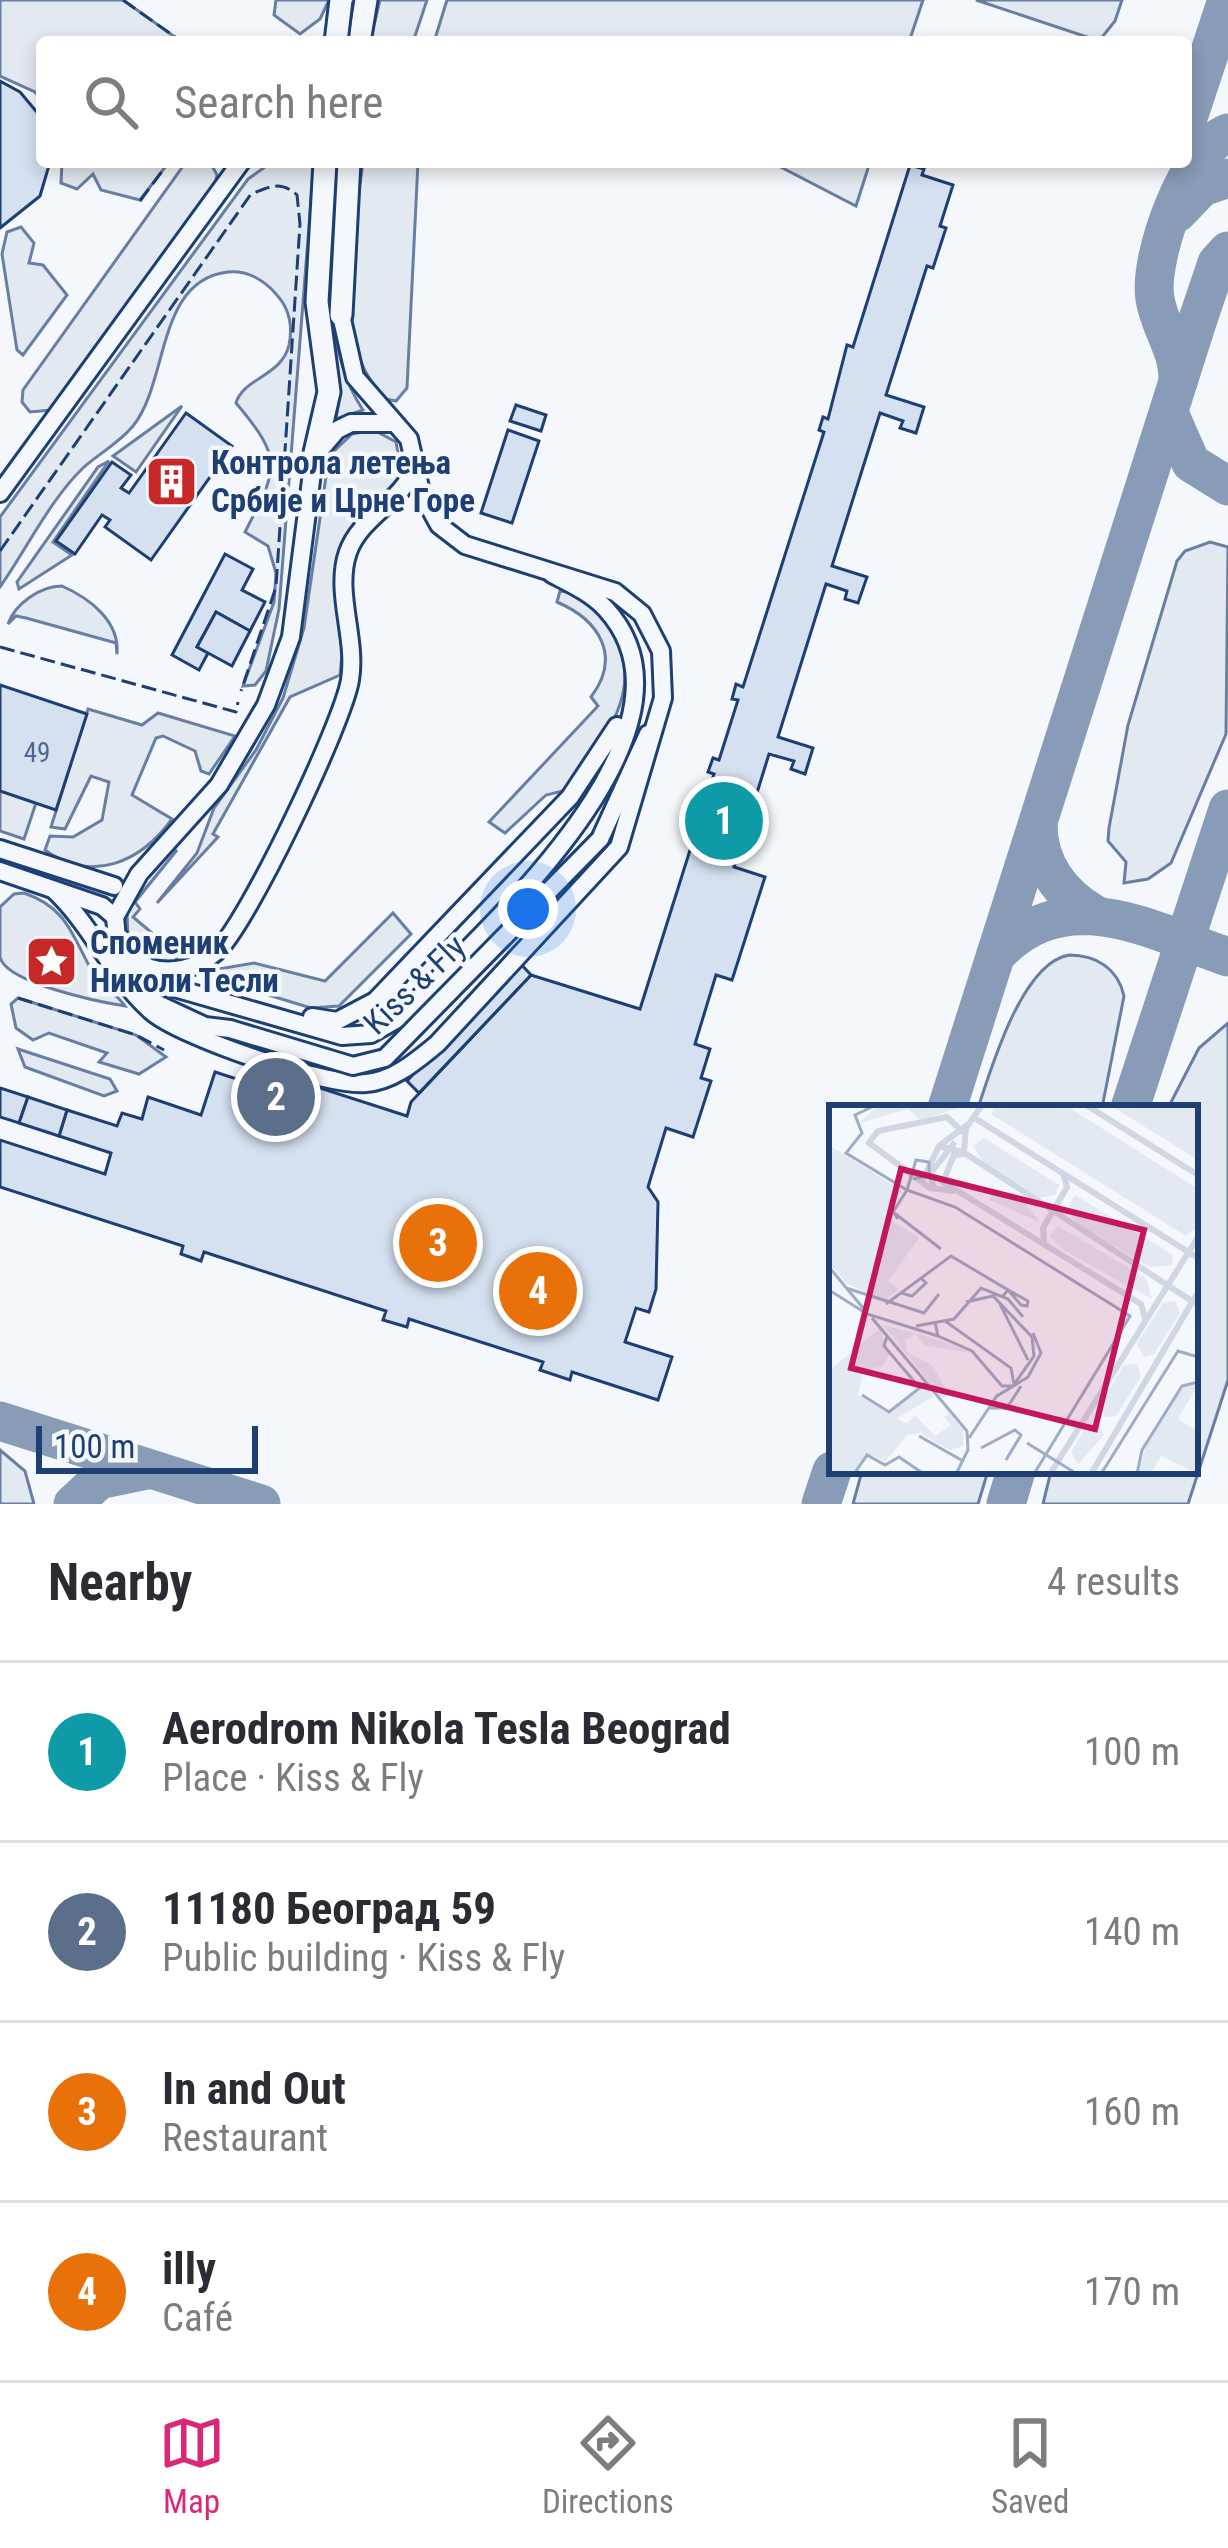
<!DOCTYPE html>
<html lang="en">
<head>
<meta charset="utf-8">
<style>
	:root { --surface:#fff; --page:#f7f7f7; --text:#2b2b33; --muted:#7c7c81; --line:#e1e1e2; --accent:#db2777 }
	body { margin:0; font-family:"Roboto Condensed",sans-serif; background:var(--page); color:var(--text) }
	.scale { position:absolute; left:36px; bottom:30px; width:222px; box-sizing:border-box; padding-left:12px; border:6px solid #1d3f73; border-top:0; font-size:33px; line-height:42px; white-space:nowrap; color:#1d3f73; -webkit-text-stroke:9px #f4f7fb; paint-order:stroke }
	.you { position:absolute; left:528px; top:909px; width:42px; height:42px; margin:-30px; border:9px solid #fff; border-radius:50%; background:#1a73e8; box-shadow:0 0 0 18px #1a73e833 }
	.badge { display:grid; place-items:center; width:78px; height:78px; border-radius:50%; background:var(--accent); color:#fff; font-size:39px; font-weight:700 }
	.pin { position:absolute; translate:-50% -50%; border:6px solid #fff; box-shadow:0 3px 12px #0006 }
	.list { margin:0; padding:0; list-style:none }
	h2 { display:flex; justify-content:space-between; align-items:center; height:156px; margin:0; padding:0 48px; font-size:51px }
	h2 small { font-size:39px; font-weight:400; color:var(--muted) }
	.list li { display:grid; grid-template-columns:78px 1fr auto; gap:36px; align-items:center; box-sizing:border-box; height:180px; padding:0 48px; border-top:3px solid var(--line) }
	.list b { display:block; font-size:45px; white-space:nowrap }
	.list p { margin:0; font-size:39px; white-space:nowrap; color:var(--muted) }
	.list em { font-size:39px; font-style:normal; color:var(--muted) }
	.icon { flex:none; width:66px; height:66px; fill:none; stroke:currentColor; stroke-width:2; stroke-linecap:round; stroke-linejoin:round }
	.map { position:relative; flex:none; width:1228px; height:1504px; overflow:hidden }
	.search { position:absolute; background:var(--surface); box-shadow:0 6px 18px #0003; left:36px; right:36px; top:36px; height:132px; display:flex; align-items:center; gap:30px; box-sizing:border-box; padding:0 42px; border-radius:12px; color:var(--muted); font-size:45px }
	.sheet { height:876px; background:var(--surface) }
	nav { display:flex; justify-content:space-around; align-items:center; box-sizing:border-box; height:168px; border-top:3px solid var(--line); background:var(--surface); font-size:33px; color:var(--muted) }
	nav a { display:grid; justify-items:center; gap:6px }
	nav .on { color:var(--accent) }
	.map>svg:first-child { display:block }
	.green { fill:#e3e9f0; stroke:#687fa3; stroke-width:3 }
	.lines { fill:none; stroke-linecap:round; stroke-linejoin:round }
	.taxiway { stroke:#889bb7; stroke-width:39 }
	.building { fill:#d5e0f0; stroke:#1d3f73; stroke-width:3 }
	.minor-casing { stroke:#1d3f73; stroke-width:22 }
	.major-casing { stroke:#1d3f73; stroke-width:27 }
	.minor { stroke:#f4f7fb; stroke-width:16 }
	.major { stroke:#f4f7fb; stroke-width:21 }
	.minor-bridge-casing { stroke:#1d3f73; stroke-width:22; stroke-linecap:butt }
	.major-bridge-casing { stroke:#1d3f73; stroke-width:27; stroke-linecap:butt }
	.minor-bridge { stroke:#f4f7fb; stroke-width:16 }
	.major-bridge { stroke:#f4f7fb; stroke-width:21 }
	.fence { stroke:#1d3f73; stroke-width:3; stroke-dasharray:15 6; stroke-linecap:butt }
	.labels { text-anchor:middle; stroke-width:9; stroke-linejoin:round; paint-order:stroke }
	.number-label { font-size:27px; fill:#4b6792 }
	.poi-label { font-size:33px; font-weight:bold; fill:#1d3f73; stroke:#f4f7fb; text-anchor:start }
	.street-label { font-size:33px; fill:#1d3f73; stroke:#f4f7fb }
	.inset-river { fill:none; stroke:#cfd7e4; stroke-width:6 }
	.inset-road { fill:none; stroke:#9eadc5; stroke-width:3 }
	.view { fill:#c2185b; fill-opacity:0.15; stroke:#c2185b; stroke-width:6 }
	.inset-edge { fill:none; stroke:#1d3f73; stroke-width:6 }
</style>
</head>
<body>
<div class="map">
<svg width="1228" height="1504" viewBox="0 0 1228 1504">
	<rect width="100%" height="100%" fill="#f4f7fb"/>
	<g class="green">
		<polygon points="0,0 123,0 182,42 42,42 42,101 35,92 0,76"/>
		<polygon points="276,0 329,0 320,19 300,34 274,15"/>
		<polygon points="380,0 427,0 413,42 370,42"/>
		<polygon points="447,0 923,0 909,42 434,42"/>
		<polygon points="976,0 1122,0 1115,21 1099,41"/>
		<polygon points="62,162 169,162 140,200 101,190 93,174 77,189 61,183"/>
		<polygon points="186,162 210,162 217,175 214,189 51,410 30,412 22,402 23,390"/>
		<path d="M272,162H314L279,609L266,671L255,685L243,686L274,602L276,573L268,546L245,532C278,468 284,460 236,403C243,378 282,376 289,345C293,326 289,308 276,294C264,280 247,270 228,272C156,280 169,382 133,426C119,443 100,453 84,467C51,498 26,550 0,587V517L248,179Z"/>
		<path d="M335,162H342C337,243 315,338 363,410L336,419L340,394L326,323Z"/>
		<path d="M363,162H418L407,388L396,401L386,399C325,339 354,238 363,162Z"/>
		<polygon points="771,162 870,162 856,206"/>
		<polygon points="21,227 34,243 29,263 43,265 67,295 23,355 17,350 2,254 7,232"/>
		<polygon points="182,406 136,472 113,456"/>
		<polygon points="374,430 396,442 402,475 354,525 340,675 290,697 213,834 218,837 157,903 197,853 214,808 256,750 283,698 304,628 329,456 352,434"/>
		<polygon points="109,461 53,542 72,555 19,589 17,582 98,467"/>
		<polygon points="1210,542 1228,547 1226,734 1171,863 1148,879 1124,883 1126,862 1108,841 1109,828 1128,725 1177,561 1185,551"/>
		<path d="M62,586C89,598 120,621 117,654L116,643L26,618L16,616L8,624C15,604 40,586 62,586Z"/>
		<path d="M560,591C580,593 593,606 605,622C653,683 604,740 567,790L546,795L505,833L489,822L598,706L591,697C622,656 599,620 557,602Z"/>
		<path d="M88,709L142,725L158,713L235,736L209,774L201,771L195,751L163,736L156,738L132,795L172,819C141,862 92,884 45,850L50,836L73,837L102,820L109,782L91,776L65,829L51,827Z"/>
		<polygon points="0,791 36,803 24,839 0,831"/>
		<polygon points="177,850 135,902 140,909 133,917 171,949 178,942 176,963 150,961 128,941 127,911"/>
		<path d="M24,893C68,908 72,936 92,971C101,985 117,994 125,1006C100,1002 6,983 0,957C0,942 0,922 0,907L14,894Z"/>
		<polygon points="393,913 411,934 339,1006 311,1008 229,983 224,972 212,978 213,970 254,963 325,981"/>
		<path d="M1069,955C1097,955 1118,969 1124,996L1102,1108H978C992,1066 1022,963 1069,955Z"/>
		<polygon points="18,998 136,1035 166,1057 139,1074 99,1062 107,1053 49,1033 33,1040 16,1028 11,1004"/>
		<polygon points="1228,1023 1228,1380 1188,1504 1043,1504 1051,1471 1195,1471 1195,1108 1168,1108 1199,1048"/>
		<polygon points="18,1049 110,1079 117,1091 104,1096 25,1067"/>
		<polygon points="0,1450 25,1471 34,1504 0,1504"/>
		<polygon points="862,1471 988,1471 978,1504 853,1504"/>
	</g>
	<g class="lines">
		<g class="taxiway">
			<polyline points="1186,124 1227,0"/>
			<polyline points="1177,213 1202,187 1228,178"/>
			<path d="M1178,381C1179,350 1160,329 1155,299C1148,257 1188,148 1228,133"/>
			<polyline points="1169,413 1191,463 1228,486"/>
			<path d="M1038,825C1038,864 1061,895 1094,914"/>
			<path d="M996,955C1066,881 1147,929 1228,957"/>
			<polyline points="947,1108 1197,322 1217,263 1228,251"/>
			<polyline points="1130,1108 1228,809"/>
			<polyline points="0,1421 261,1504"/>
			<polyline points="73,1504 99,1480 147,1470"/>
			<polyline points="821,1504 832,1471"/>
			<polyline points="1006,1504 1016,1471"/>
		</g>
	</g>
	<g class="building">
		<polygon points="0,81 20,92 41,117 42,162 50,162 40,196 0,228"/>
		<polygon points="910,165 924,169 922,175 953,185 940,226 946,228 933,268 927,266 886,395 924,407 916,433 900,428 903,421 880,413 832,566 867,577 858,603 845,599 847,591 826,584 778,737 813,748 805,774 791,769 794,761 769,754 734,867 765,877 732,980 716,975 695,1044 710,1049 701,1078 711,1081 693,1137 666,1128 648,1187 658,1202 656,1289 649,1312 636,1308 625,1342 672,1357 658,1400 572,1372 570,1380 540,1370 543,1362 409,1319 407,1327 383,1320 386,1311 204,1252 201,1261 181,1254 183,1246 0,1187 0,1140 105,1174 111,1153 59,1136 67,1110 117,1126 122,1113 142,1119 148,1097 201,1115 215,1072 308,1102 314,1086 407,1116 411,1102 531,975 640,1009 714,774 708,772 713,758 719,760 738,700 732,699 736,684 743,687 824,432 819,430 823,417 828,419 847,345 853,347"/>
		<polygon points="516,405 546,415 541,431 510,421"/>
		<polygon points="186,413 232,446 151,560 105,527 110,520 102,515 75,554 56,541 112,462 131,475 121,488 129,493"/>
		<polygon points="508,430 539,441 512,523 481,513"/>
		<polygon points="225,554 253,569 242,590 265,602 250,631 216,612 197,647 208,653 199,670 172,655"/>
		<polygon points="216,612 250,631 232,666 197,647"/>
		<polygon points="0,685 87,714 56,810 0,791"/>
		<polygon points="519,962 531,975 419,1093 407,1081"/>
		<polygon points="0,1088 28,1097 19,1123 0,1117"/>
		<polygon points="28,1097 67,1110 59,1136 19,1123"/>
	</g>
	<g class="lines">
		<defs>
			<g id="minor">
				<path d="M394,423H351L337,430L314,457L291,637L266,705L219,785L139,874L115,917L118,949L143,979L342,1036L371,1034L399,1018C475,938 718,732 606,609C591,593 571,584 552,574"/>
				<polyline points="0,493 241,162"/>
				<polyline points="600,839 648,734"/>
				<polyline points="0,849 114,886"/>
				<polyline points="0,871 102,906 115,917"/>
				<path d="M54,890C93,927 111,975 151,1011C180,1037 327,1087 366,1083C394,1081 417,1060 437,1044L619,847L663,698L661,651L642,614L615,592L465,545L439,525L421,492L409,439L355,377L341,315"/>
				<path d="M121,939L147,967C171,975 196,969 216,952C246,927 343,723 350,680C357,638 334,592 348,552C361,516 401,503 415,467"/>
				<polyline points="147,999 205,1026 230,1029"/>
				<polyline points="312,1017 337,1021 375,1001 570,797 617,726"/>
			</g>
			<g id="major">
				<polyline points="359,42 366,0"/>
				<polyline points="341,315 349,162"/>
				<polyline points="314,457 329,392 317,302 325,162"/>
			</g>
		</defs>
		<use href="#minor" class="minor-casing"/>
		<use href="#major" class="major-casing"/>
		<use href="#minor" class="minor"/>
		<use href="#major" class="major"/>
		<defs>
			<polyline id="minor-bridge" points="230,1029 353,1066 385,1058 600,839"/>
			<polyline id="major-bridge" points="336,42 341,0"/>
		</defs>
		<use href="#minor-bridge" class="minor-bridge-casing"/>
		<use href="#major-bridge" class="major-bridge-casing"/>
		<use href="#minor-bridge" class="minor-bridge"/>
		<use href="#major-bridge" class="major-bridge"/>
		<g class="fence">
			<polyline points="123,0 182,42"/>
			<polyline points="140,201 169,162"/>
			<path d="M0,551L251,194C270,187 280,180 297,195L300,224L276,587L241,691"/>
			<polyline points="0,647 236,712 238,702"/>
			<polyline points="18,998 136,1035 164,1050"/>
		</g>
	</g>
	<defs>
		<symbol id="building-square" viewBox="-11 -11 22 22"><rect x="-9" y="-9" width="18" height="18" rx="4" fill="#c62828" stroke="#f4f7fb"/><path d="M-4-6H4V6H1V3H-1V6H-4ZM-2.5-4.3h1.7v1.8h-1.7ZM.8-4.3h1.7v1.8H.8ZM-2.5-1h1.7V.8h-1.7ZM.8-1h1.7V.8H.8Z" fill="#fff"/></symbol>
		<symbol id="sight-square" viewBox="-11 -11 22 22"><rect x="-9" y="-9" width="18" height="18" rx="4" fill="#c62828" stroke="#f4f7fb"/><path d="M0-6L1.8-2.2L6-1.7L2.9 1.2L3.7 5.4L0 3.3L-3.7 5.4L-2.9 1.2L-6-1.7L-1.8-2.2Z" fill="#fff"/></symbol>
	</defs>
	<g fill-rule="evenodd">
		<use href="#building-square" x="142" y="452" width="59" height="59"/>
		<use href="#sight-square" x="22" y="932" width="59" height="59"/>
	</g>
	<g class="labels">
		<g class="number-label">
			<text x="37" y="762">49</text>
		</g>
		<g class="poi-label">
			<text x="211" y="474">Контрола летења<tspan x="211" dy="38">Србије и Црне Горе</tspan></text>
			<text x="90" y="954">Споменик<tspan x="90" dy="38">Николи Тесли</tspan></text>
		</g>
		<g class="street-label">
			<text transform="translate(414 984) rotate(-44)" y="12">Kiss &amp; Fly</text>
		</g>
	</g>
	<g transform="translate(829 1105)">
		<rect width="369" height="369" fill="#f4f7fb"/>
		<path d="M50,0H138L92,15L79,4L30,18ZM167,0H236L369,84V121L357,131L162,9ZM281,0H368L369,55ZM155,33L230,80L226,90L210,93L156,60L144,41ZM0,40L70,84L57,112L90,133L59,176L70,184L56,195L18,179L0,157ZM165,84L195,97L211,117L160,95ZM246,90L344,150L343,160L321,162L251,121L237,106ZM229,121L317,173L323,194L236,146L220,132ZM334,198L346,196L351,208L325,249L315,252L308,239ZM54,220L97,231L132,243L143,248L97,241L86,229L76,235L78,247L104,261L120,290L113,293ZM51,223L60,250L54,261L35,265L29,290L57,307L98,281L105,291L68,313L78,319L86,310L106,331L122,320L115,312L120,308L134,324V341L121,345L91,328L78,330L56,357L43,350L24,369H0V266ZM295,260L308,259L312,271L287,311L276,312L271,300ZM369,279L349,314L369,327V369L332,351L321,369H310L316,343L354,282ZM258,320H270L275,330L249,359L242,347Z" fill="#e3e9f0"/>
		<path class="inset-river" d="M257,0L369,70M144,12L369,153M110,41L134,47L369,200M135,45L137,23L153,0M136,49L125,50L114,77L312,199L317,217M94,74L110,41L138,20M105,83L101,69L126,37M126,86L101,83L40,38L49,26L118,12L135,28M215,137L214,123L238,82L234,68M221,369L369,132M262,369L369,187"/>
		<path class="inset-road" d="M47,0L26,10L33,28L17,48L78,85L64,107M84,74L100,70V57L87,55L78,85L126,102L301,211L205,369M69,114L64,107L112,144M0,162L34,203M17,183L95,208L110,189M0,185L38,209L109,231M179,185L199,196L198,201L192,200ZM72,188L83,191L97,178L92,173M57,199L122,151L179,185L174,191M171,199L199,255M43,213L138,326L139,345L127,369M116,216L182,263L185,279M106,217L109,231L143,246L173,281H184L205,251L203,232L164,191L137,197M87,221L125,214L152,183L179,194L194,212M58,231L55,241L90,282M33,290L60,307L97,278M168,291L199,272L212,248L204,228M161,303H178L192,281M90,331L134,356M140,333L169,289M198,338L248,369M152,343L186,325L192,330L177,355M25,369L38,350L56,360L70,352L95,369M272,369L349,246L369,252M308,369L313,345L353,281L369,277"/>
		<path class="view" d="M72,64L315,125L266,324L22,263Z"/>
		<rect width="369" height="369" class="inset-edge"/>
	</g>
</svg>
<div class="scale">100 m</div>
<div class="you"></div>
<div class="pin badge" style="left:724px;top:821px;background:#0f9aa8">1</div>
<div class="pin badge" style="left:276px;top:1097px;background:#5c6f8a">2</div>
<div class="pin badge" style="left:438px;top:1243px;background:#e8710a">3</div>
<div class="pin badge" style="left:538px;top:1291px;background:#e8710a">4</div>
<div class="search"><svg class="icon" aria-label="search" viewBox="0 0 24 24"><circle cx="10" cy="10" r="6"/><path d="M15 15l6 6"/></svg>Search here</div>
</div>
<section class="sheet">
<h2>Nearby<small>4 results</small></h2>
<ul class="list">
<li><span class="badge" style="background:#0f9aa8">1</span><div><b>Aerodrom Nikola Tesla Beograd</b><p>Place · Kiss &amp; Fly</p></div><em>100 m</em></li>
<li><span class="badge" style="background:#5c6f8a">2</span><div><b>11180 Београд 59</b><p>Public building · Kiss &amp; Fly</p></div><em>140 m</em></li>
<li><span class="badge" style="background:#e8710a">3</span><div><b>In and Out</b><p>Restaurant</p></div><em>160 m</em></li>
<li><span class="badge" style="background:#e8710a">4</span><div><b>illy</b><p>Café</p></div><em>170 m</em></li>
</ul>
</section>
<nav>
<a class="on"><svg class="icon" aria-label="map" viewBox="0 0 24 24"><path d="M3 6l6-2 6 2 6-2v14l-6 2-6-2-6 2zM9 4v14M15 6v14"/></svg>Map</a>
<a><svg class="icon" aria-label="directions" viewBox="0 0 24 24"><path d="M12 3l9 9-9 9-9-9zM9 14v-3h6M13 9l2 2-2 2"/></svg>Directions</a>
<a><svg class="icon" aria-label="saved" viewBox="0 0 24 24"><path d="M7 4h10v16l-5-4-5 4z"/></svg>Saved</a>
</nav>
</body>
</html>
